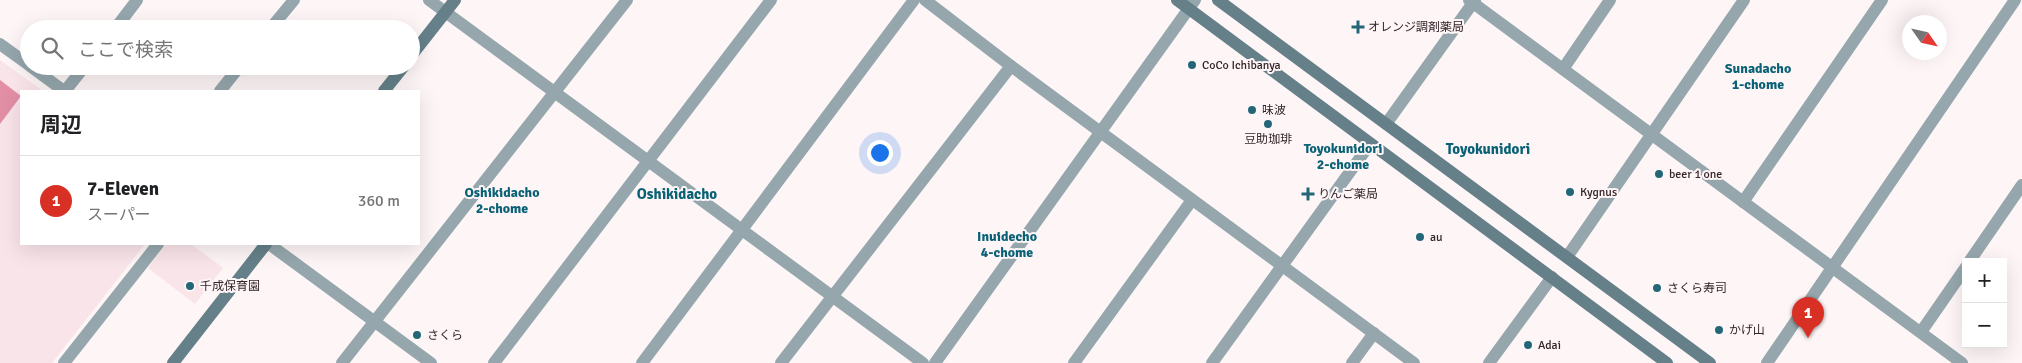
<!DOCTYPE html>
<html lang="ja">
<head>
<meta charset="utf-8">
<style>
	:root { --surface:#fff; --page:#f6f6f6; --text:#202124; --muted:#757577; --line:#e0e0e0; --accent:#d93025 }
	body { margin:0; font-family:Signika,"Noto Sans JP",sans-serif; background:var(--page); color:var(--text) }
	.controls { position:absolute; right:15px; bottom:15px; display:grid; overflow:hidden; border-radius:0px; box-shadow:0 5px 20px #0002 }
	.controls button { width:45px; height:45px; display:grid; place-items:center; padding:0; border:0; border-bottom:1px solid var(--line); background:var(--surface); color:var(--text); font:25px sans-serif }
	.compass { position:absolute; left:1902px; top:15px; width:45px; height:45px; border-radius:50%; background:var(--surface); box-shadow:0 5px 20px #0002; rotate:124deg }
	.you { position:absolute; left:879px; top:152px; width:18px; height:18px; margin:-12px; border:4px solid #fff; border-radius:50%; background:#1a73e8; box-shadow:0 0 0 8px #1a73e833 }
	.badge { display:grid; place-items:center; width:32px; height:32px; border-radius:50%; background:var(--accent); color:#fff; font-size:16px; font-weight:700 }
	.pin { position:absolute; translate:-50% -41px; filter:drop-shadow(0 1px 2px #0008) }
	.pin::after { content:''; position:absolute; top:26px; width:18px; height:15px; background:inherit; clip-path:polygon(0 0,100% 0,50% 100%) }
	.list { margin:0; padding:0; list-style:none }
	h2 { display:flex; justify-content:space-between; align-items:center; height:65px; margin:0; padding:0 20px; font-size:21px }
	h2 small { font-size:16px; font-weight:400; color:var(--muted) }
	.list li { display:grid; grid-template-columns:32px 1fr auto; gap:15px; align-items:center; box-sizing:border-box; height:90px; padding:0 20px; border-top:1px solid var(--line) }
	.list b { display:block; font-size:19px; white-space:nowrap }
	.list p { margin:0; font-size:16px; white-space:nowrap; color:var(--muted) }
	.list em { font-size:16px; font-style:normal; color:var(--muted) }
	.icon { flex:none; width:28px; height:28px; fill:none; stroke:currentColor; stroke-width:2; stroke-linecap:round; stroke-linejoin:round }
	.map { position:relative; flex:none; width:2022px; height:363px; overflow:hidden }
	.search { position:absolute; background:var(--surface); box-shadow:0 5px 20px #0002; left:20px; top:20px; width:400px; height:55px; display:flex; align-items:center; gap:12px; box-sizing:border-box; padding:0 18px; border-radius:28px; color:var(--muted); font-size:19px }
	.panel { position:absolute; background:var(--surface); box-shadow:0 5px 20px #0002; left:20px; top:90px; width:400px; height:155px; border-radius:0px }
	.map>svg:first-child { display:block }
	.built { fill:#f9e4e9 }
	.water { fill:#e28fa6 }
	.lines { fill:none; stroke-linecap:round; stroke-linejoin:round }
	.street { stroke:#95a7ad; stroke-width:12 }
	.secondary { stroke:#658089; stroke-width:12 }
	.poi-dot { fill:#236678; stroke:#fef5f7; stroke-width:2 }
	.labels { text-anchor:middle; stroke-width:4; stroke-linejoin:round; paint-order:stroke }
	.poi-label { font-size:12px; fill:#332428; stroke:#fef5f7; text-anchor:start }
	.neighbourhood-label { font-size:14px; font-weight:bold; fill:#096175; stroke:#fef5f7 }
	.quarter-label { font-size:15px; font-weight:bold; fill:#096175; stroke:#fef5f7 }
</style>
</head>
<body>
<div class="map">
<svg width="2022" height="363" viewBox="0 0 2022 363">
	<rect width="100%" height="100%" fill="#fef5f7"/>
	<g class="built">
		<polygon points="0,60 43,91 21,91 21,244 145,244 52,363 0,363"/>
		<polygon points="166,244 191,244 223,268 195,304 148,268"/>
	</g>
	<polygon class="water" points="0,80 21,96 0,124"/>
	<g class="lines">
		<g class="street">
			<polyline points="429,0 923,363"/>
			<polyline points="925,0 1011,66 1414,363"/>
			<polyline points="1469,0 1962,363"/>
			<polyline points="115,29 137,0"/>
			<polyline points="270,29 294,0"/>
			<polyline points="0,44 29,65"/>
			<polyline points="30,66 64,91"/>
			<polyline points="1563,69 1610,0"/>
			<polyline points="65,91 85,66"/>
			<polyline points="220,91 240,66"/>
			<polyline points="1386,124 1475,0"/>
			<polyline points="1743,202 1882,0"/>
			<polyline points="269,244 431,363"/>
			<polyline points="1567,257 1744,0"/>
			<polyline points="1969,262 2022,185"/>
			<polyline points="1921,332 1966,267"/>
			<polyline points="64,363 158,244"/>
			<polyline points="342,363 627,0"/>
			<polyline points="494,363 771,0"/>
			<polyline points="642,363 914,0"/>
			<polyline points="781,363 1011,66"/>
			<polyline points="935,363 1195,0"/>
			<polyline points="1074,363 1192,200"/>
			<polyline points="1212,363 1370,144"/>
			<polyline points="1352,363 1374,333"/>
			<polyline points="1489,363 1552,277"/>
			<polyline points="1767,363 2015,0"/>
		</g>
		<g class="secondary">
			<polyline points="1177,0 1667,363"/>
			<polyline points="1218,0 1710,363"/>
			<polyline points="411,56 455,0"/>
			<polyline points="384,91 404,66"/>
			<polyline points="173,363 266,244"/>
		</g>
	</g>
	<g class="poi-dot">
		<path d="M1355.5 19.5h5v5h5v5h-5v5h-5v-5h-5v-5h5z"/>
		<circle cx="1192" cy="65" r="5"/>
		<circle cx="1252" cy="110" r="5"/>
		<circle cx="1268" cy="124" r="5"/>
		<circle cx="1659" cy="174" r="5"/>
		<circle cx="1570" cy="192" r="5"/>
		<path d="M1305.5 186.5h5v5h5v5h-5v5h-5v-5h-5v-5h5z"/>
		<circle cx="1420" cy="237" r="5"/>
		<circle cx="190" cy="286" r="5"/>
		<circle cx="1657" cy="288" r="5"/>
		<circle cx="1719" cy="330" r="5"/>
		<circle cx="417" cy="335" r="5"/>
		<circle cx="1528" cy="345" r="5"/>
	</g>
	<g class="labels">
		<g class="poi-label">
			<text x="1368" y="31">オレンジ調剤薬局</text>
			<text x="1202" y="69">CoCo Ichibanya</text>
			<text x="1262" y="114">味波</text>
			<text x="1268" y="143" text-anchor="middle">豆助珈琲</text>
			<text x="1669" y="178">beer 1 one</text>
			<text x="1580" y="196">Kygnus</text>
			<text x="1318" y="198">りんご薬局</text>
			<text x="1430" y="241">au</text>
			<text x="200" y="290">千成保育園</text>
			<text x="1667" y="292">さくら寿司</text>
			<text x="1729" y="334">かげ山</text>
			<text x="427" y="339">さくら</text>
			<text x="1538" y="349">Adai</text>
		</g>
		<g class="neighbourhood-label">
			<text x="1758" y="73">Sunadacho<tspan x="1758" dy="16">1-chome</tspan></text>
			<text x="1343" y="153">Toyokunidori<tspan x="1343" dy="16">2-chome</tspan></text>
			<text x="502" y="197">Oshikidacho<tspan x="502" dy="16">2-chome</tspan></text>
			<text x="1007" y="241">Inuidecho<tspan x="1007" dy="16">4-chome</tspan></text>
		</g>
		<g class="quarter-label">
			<text x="1488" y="154">Toyokunidori</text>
			<text x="677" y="199">Oshikidacho</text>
		</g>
	</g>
</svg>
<div class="controls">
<button>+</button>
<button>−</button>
</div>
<svg class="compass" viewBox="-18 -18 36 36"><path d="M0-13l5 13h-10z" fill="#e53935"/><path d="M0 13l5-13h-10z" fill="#757577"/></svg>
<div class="you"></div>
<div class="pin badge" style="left:1808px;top:338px">1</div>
<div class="search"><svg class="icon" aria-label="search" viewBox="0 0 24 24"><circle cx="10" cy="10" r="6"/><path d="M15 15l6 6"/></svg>ここで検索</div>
<section class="panel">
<h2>周辺<small></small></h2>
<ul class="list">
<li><span class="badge">1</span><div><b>7-Eleven</b><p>スーパー</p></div><em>360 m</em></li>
</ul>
</section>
</div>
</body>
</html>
